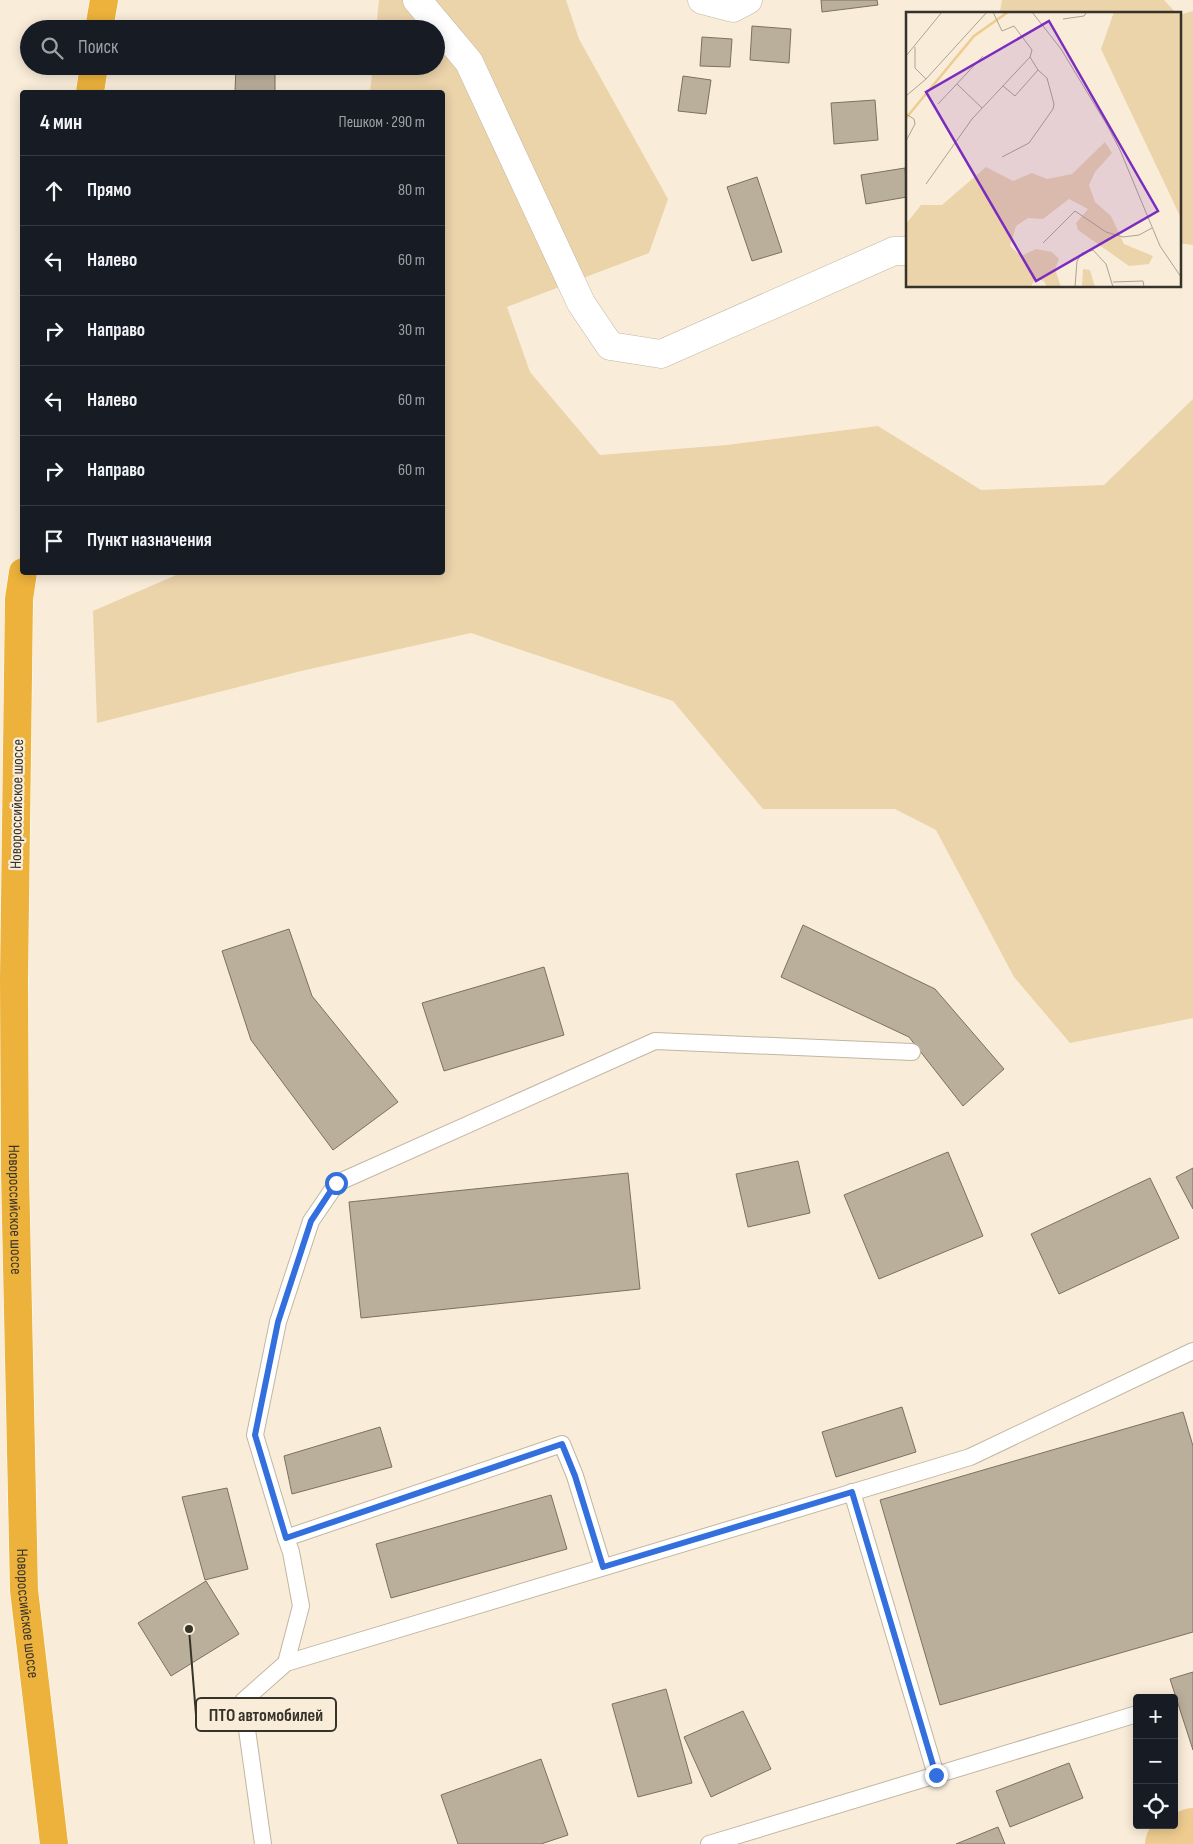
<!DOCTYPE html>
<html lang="ru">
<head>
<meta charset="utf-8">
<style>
	:root { --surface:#171b24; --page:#242831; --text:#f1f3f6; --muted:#9ea1a6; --line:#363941 }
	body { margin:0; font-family:"Sofia Sans Condensed",sans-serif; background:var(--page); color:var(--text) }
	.controls { position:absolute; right:15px; bottom:15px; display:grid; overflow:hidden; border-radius:5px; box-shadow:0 2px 12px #0003 }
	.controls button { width:45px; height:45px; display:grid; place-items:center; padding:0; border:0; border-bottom:1px solid var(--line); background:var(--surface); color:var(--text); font:25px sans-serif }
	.stop { position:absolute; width:15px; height:15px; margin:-11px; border:4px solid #336fdd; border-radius:50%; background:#fff }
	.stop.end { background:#336fdd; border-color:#fff; box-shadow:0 1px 5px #0008 }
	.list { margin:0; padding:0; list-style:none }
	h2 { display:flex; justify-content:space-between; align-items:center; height:65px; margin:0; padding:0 20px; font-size:21px }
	h2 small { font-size:16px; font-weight:400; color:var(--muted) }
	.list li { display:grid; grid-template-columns:32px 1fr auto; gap:15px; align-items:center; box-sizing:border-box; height:70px; padding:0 20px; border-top:1px solid var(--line) }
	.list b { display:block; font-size:19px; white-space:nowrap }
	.list em { font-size:16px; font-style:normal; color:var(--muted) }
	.icon { flex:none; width:28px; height:28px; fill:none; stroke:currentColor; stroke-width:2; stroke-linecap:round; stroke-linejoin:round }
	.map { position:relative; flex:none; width:1193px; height:1844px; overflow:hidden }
	.search { position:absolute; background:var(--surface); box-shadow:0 2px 12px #0003; left:20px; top:20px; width:425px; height:55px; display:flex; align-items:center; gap:12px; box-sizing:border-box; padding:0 18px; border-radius:28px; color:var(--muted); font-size:19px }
	.panel { position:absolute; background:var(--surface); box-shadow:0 2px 12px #0003; left:20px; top:90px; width:425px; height:485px; border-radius:5px }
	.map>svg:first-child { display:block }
	.green { fill:#ebd3aa }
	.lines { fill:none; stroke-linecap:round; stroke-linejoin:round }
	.river { stroke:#eecc90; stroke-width:56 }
	.building { fill:#baaf9b; stroke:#7b715f }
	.lane-casing { stroke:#c1b6a2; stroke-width:18 }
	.street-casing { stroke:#c1b6a2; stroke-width:29 }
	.highway-casing { stroke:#fff; stroke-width:29 }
	.lane { stroke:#fff; stroke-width:16 }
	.street { stroke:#fff; stroke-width:28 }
	.highway { stroke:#ecb23b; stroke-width:28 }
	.route { stroke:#336fdd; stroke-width:6 }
	.labels { text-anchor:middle; stroke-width:4.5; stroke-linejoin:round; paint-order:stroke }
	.street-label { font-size:16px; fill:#37332b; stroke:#f9edd9 }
	.inset-river { fill:none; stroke:#eecc90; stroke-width:2.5 }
	.inset-road { fill:none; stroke:#aba393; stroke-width:1 }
	.view { fill:#7b2cbf; fill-opacity:0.15; stroke:#7b2cbf; stroke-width:2.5 }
	.inset-edge { fill:none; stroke:#37332b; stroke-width:2.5 }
	.leader { fill:none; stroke:#37332b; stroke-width:2 }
	.callout-dot { fill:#37332b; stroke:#f9edd9; stroke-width:2 }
	.callout { fill:#f9edd9; stroke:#37332b; stroke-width:2 }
	.callout-label { font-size:18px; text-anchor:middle; font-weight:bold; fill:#37332b }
</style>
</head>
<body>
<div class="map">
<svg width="1193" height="1844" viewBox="0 0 1193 1844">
	<rect width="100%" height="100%" fill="#f9edd9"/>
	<g class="green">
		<polygon points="379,0 566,0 579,39 668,199 649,253 507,307 530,372 600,455 727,445 878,426 981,490 1104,485 1193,399 1193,1018 1070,1043 1014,977 936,830 895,809 763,809 673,701 471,633 301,671 97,723 93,611 181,573 442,572 442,92 370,92 373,66 436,66 436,29 376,29"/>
		<polygon points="1002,0 1164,0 1177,14 996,14 1000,11"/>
		<polygon points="1193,11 1193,245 1179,243 1179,15"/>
	</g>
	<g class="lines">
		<polyline class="river" points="1173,1844 1193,1836"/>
	</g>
	<g class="building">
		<polygon points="821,0 877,0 878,5 822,12"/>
		<polygon points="752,26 791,29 789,63 750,60"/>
		<polygon points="702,37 732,39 730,67 700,66"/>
		<polygon points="236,66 275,66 275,92 235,92"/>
		<polygon points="683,76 711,80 706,114 678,111"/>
		<polygon points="875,100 878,140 834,144 831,103"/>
		<polygon points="905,168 907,197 866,204 861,175"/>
		<polygon points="757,177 782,252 752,261 727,187"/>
		<polygon points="803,925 935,989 1004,1069 963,1106 909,1037 781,977"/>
		<polygon points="289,929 312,996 398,1102 333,1150 251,1040 222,951"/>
		<polygon points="544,967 564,1035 444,1071 422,1003"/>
		<polygon points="948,1152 983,1236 879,1279 844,1195"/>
		<polygon points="798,1161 810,1213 748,1227 736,1174"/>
		<polygon points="1193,1168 1193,1209 1176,1177"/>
		<polygon points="628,1173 640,1289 361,1318 349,1202"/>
		<polygon points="1150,1178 1179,1238 1059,1294 1031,1234"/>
		<polygon points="902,1407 916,1452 836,1477 822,1432"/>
		<polygon points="1183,1412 1193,1446 1193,1632 940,1705 880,1500"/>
		<polygon points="380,1427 392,1467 292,1494 284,1456"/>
		<polygon points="227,1488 248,1569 205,1580 182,1497"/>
		<polygon points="551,1495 567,1549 391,1598 376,1544"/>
		<polygon points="206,1581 239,1634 171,1676 138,1623"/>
		<polygon points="1193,1672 1193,1750 1170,1679"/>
		<polygon points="666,1689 692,1783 638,1797 612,1704"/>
		<polygon points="743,1711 771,1769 711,1797 684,1737"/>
		<polygon points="541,1759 568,1835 541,1844 458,1844 441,1795"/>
		<polygon points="1069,1763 1083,1798 1010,1827 996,1791"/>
		<polygon points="998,1827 1005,1844 956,1844"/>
	</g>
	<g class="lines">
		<defs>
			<g id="lane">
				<polyline points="852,1492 936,1775"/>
				<polyline points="603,1567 575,1476 562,1444 286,1538 255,1435 278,1322 311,1221 337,1183 655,1041 912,1052"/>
				<polyline points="286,1663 301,1606 291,1552 286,1538"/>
				<polyline points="263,1844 243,1701 286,1663 970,1457 1193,1351"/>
				<polyline points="709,1844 1137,1714"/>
			</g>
			<g id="street">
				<polyline points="417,0 469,62 581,303 610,346 661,354 894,251 907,251"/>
				<polyline points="702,0 733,8 748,0"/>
			</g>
			<g id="highway">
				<polyline points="99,29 104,0"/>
				<polyline points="90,92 94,66"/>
				<path id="s1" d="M23,572L19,599L14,979L15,1172L24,1590L54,1844"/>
			</g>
		</defs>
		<use href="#lane" class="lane-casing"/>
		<use href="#street" class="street-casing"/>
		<use href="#highway" class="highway-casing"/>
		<use href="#lane" class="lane"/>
		<use href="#street" class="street"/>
		<use href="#highway" class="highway"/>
	</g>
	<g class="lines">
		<polyline class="route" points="336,1183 311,1221 278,1322 255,1435 286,1538 562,1444 575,1476 603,1567 852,1492 936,1775"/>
	</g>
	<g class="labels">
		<g class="street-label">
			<text transform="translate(16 804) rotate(-89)" y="6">Новороссийское шоссе</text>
			<text dy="6" stroke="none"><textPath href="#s1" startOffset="638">Новороссийское шоссе</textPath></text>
			<text dy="6" stroke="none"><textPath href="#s1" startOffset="1042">Новороссийское шоссе</textPath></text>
		</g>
	</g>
	<g transform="translate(906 12)">
		<rect width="275" height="275" fill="#f9edd9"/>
		<path d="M208,0H275V206L195,37ZM199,130L206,141L189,160L183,173L189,190L205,204L218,232L247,244L243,252L223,254L172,218L170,211L182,197L163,187L137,207L122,206L110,214L104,234L115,244L130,237L146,240L153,247L149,257L155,275H141L138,269L130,267L124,275H0V212L15,193H36L80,155L107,169L126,161L141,167L166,162ZM177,257L184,258L189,275H176Z" fill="#ebd3aa"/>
		<path class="inset-river" d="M0,106L68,24L102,0"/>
		<path class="inset-road" d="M126,0L155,37L201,113L214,138L254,234L275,265M157,7L178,4L181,0M9,35V56L20,67M0,44L36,0M124,45L132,58M51,72L76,96M0,84L20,67L81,0M32,92L77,44M0,102L8,107L9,112L0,129M96,145L123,131L147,97L148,92L141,66L132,58L109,84L97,74M20,172L66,107L124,45L126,38L108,14L96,19L87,0M137,231L169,199L200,220L217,225L233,223L246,216M207,270L237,269L238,275M169,275L171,249L176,241L187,238L200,252L207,275"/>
		<path class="view" d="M143,9L252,199L130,269L20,80Z"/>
		<rect width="275" height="275" class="inset-edge"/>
	</g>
	<path class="leader" d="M189 1629L196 1715"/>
	<circle class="callout-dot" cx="189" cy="1629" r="5"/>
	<rect class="callout" x="196" y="1698" width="140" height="33" rx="5"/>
	<g class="callout-label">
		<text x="266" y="1721">ПТО автомобилей</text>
	</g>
</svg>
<div class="controls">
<button>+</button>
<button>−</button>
<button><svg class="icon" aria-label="locate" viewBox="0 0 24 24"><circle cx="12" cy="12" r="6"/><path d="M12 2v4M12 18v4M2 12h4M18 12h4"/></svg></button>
</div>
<div class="stop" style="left:336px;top:1183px"></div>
<div class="stop end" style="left:936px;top:1775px"></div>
<div class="search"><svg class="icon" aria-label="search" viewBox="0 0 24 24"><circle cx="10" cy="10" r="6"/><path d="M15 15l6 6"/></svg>Поиск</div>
<section class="panel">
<h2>4 мин<small>Пешком · 290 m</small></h2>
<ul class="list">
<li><svg class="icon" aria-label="ahead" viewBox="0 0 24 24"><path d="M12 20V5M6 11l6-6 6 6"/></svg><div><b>Прямо</b></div><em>80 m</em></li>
<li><svg class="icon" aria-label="left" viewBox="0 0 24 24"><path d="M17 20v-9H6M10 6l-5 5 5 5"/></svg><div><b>Налево</b></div><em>60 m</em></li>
<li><svg class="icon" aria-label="right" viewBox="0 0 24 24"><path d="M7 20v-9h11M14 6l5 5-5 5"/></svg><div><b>Направо</b></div><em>30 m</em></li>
<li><svg class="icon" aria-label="left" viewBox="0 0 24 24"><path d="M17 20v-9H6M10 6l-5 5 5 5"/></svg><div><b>Налево</b></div><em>60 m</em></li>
<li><svg class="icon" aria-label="right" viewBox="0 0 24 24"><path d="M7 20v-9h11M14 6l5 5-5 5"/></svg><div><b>Направо</b></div><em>60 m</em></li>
<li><svg class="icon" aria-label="arrive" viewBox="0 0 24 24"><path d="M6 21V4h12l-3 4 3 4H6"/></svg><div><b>Пункт назначения</b></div></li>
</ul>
</section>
</div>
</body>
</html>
